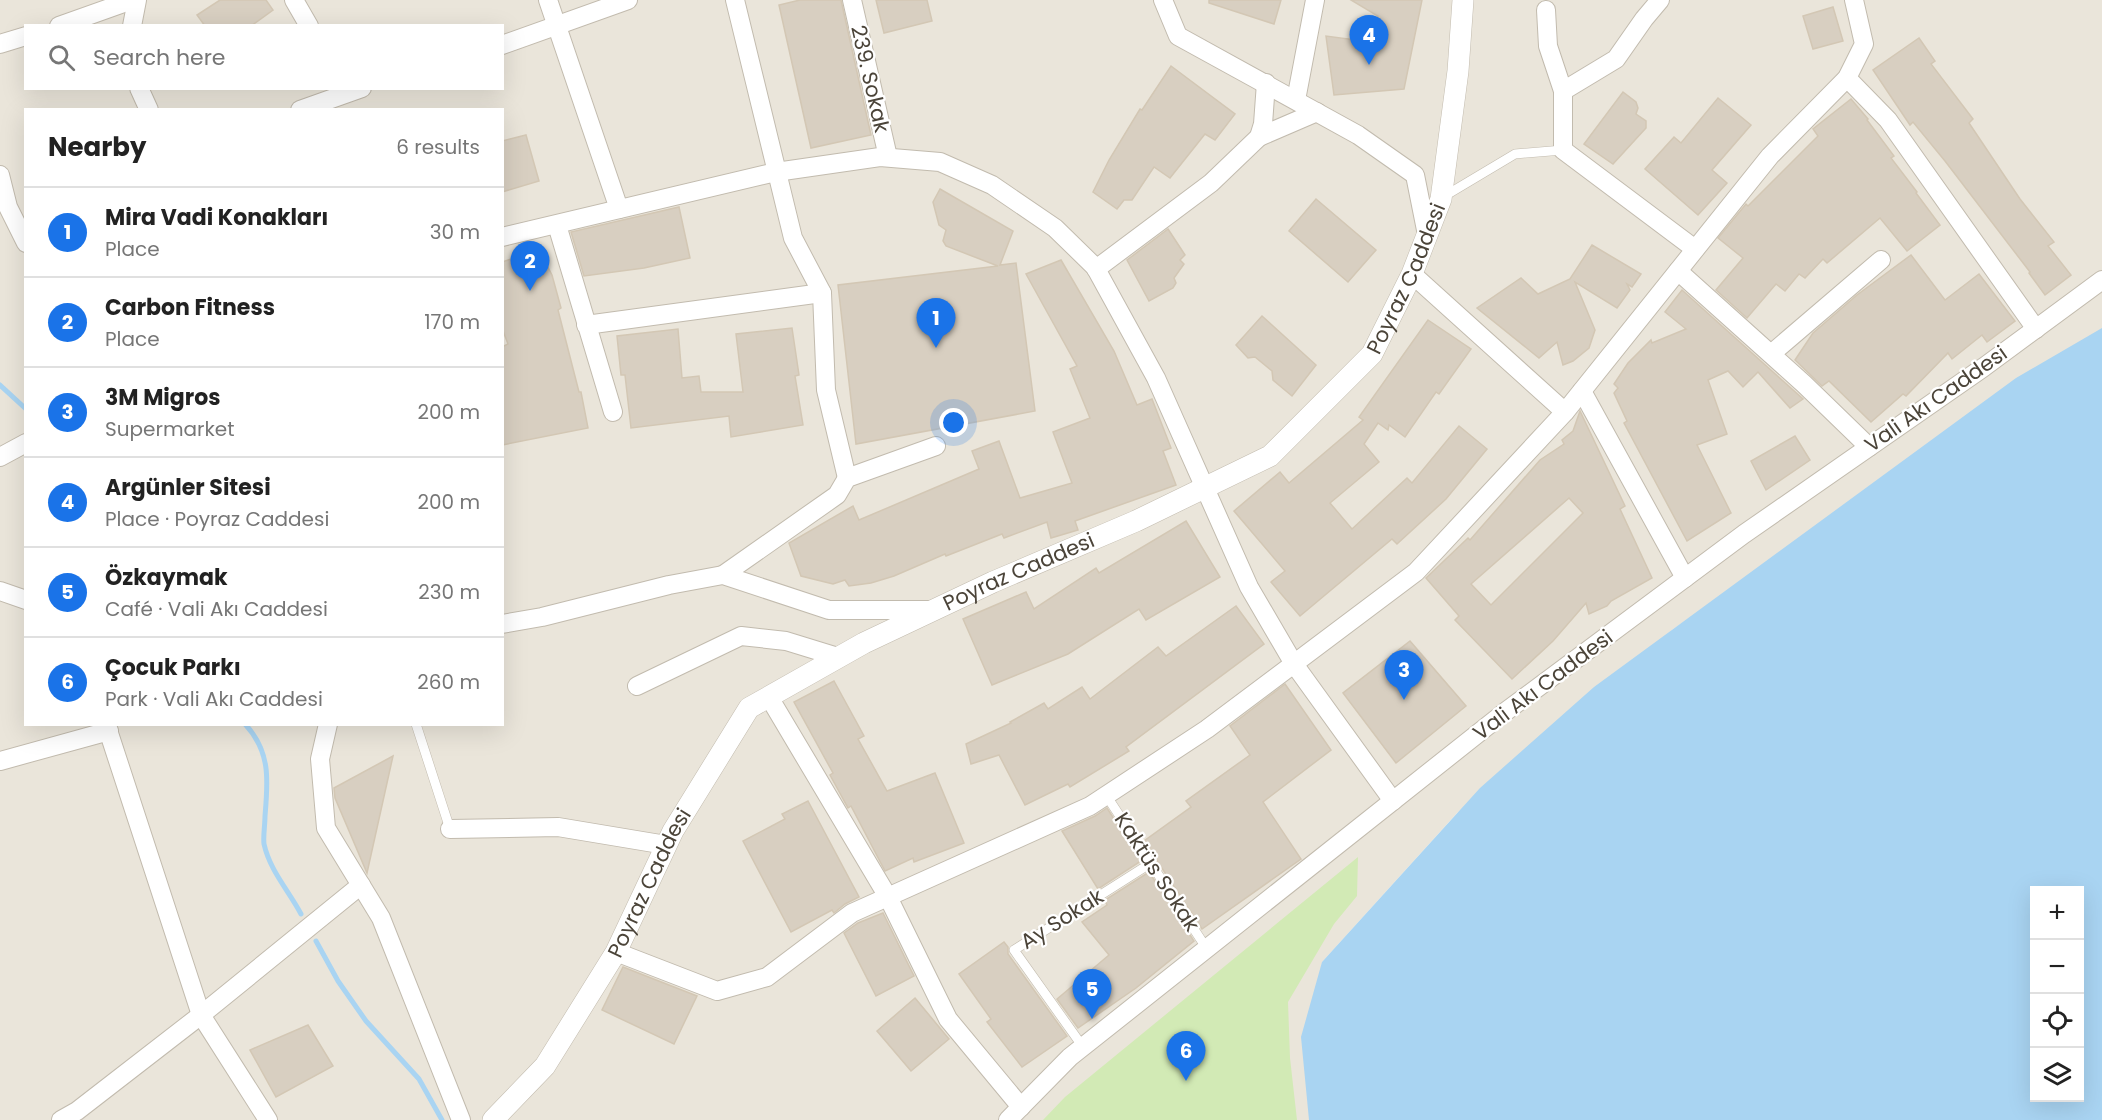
<!DOCTYPE html>
<html lang="en">
<head>
<meta charset="utf-8">
<style>
	:root { --surface:#fff; --page:#f6f6f6; --text:#222; --muted:#767676; --line:#e0e0e0; --accent:#1a73e8 }
	body { margin:0; font-family:Poppins,sans-serif; background:var(--page); color:var(--text) }
	.controls { position:absolute; right:18px; bottom:18px; display:grid; overflow:hidden; border-radius:0px; box-shadow:0 6px 24px #0002 }
	.controls button { width:54px; height:54px; display:grid; place-items:center; padding:0; border:0; border-bottom:2px solid var(--line); background:var(--surface); color:var(--text); font:30px sans-serif }
	.you { position:absolute; left:954px; top:423px; width:21px; height:21px; margin:-15px; border:4px solid #fff; border-radius:50%; background:#1a73e8; box-shadow:0 0 0 9px #1a73e833 }
	.badge { display:grid; place-items:center; width:39px; height:39px; border-radius:50%; background:var(--accent); color:#fff; font-size:20px; font-weight:700 }
	.pin { position:absolute; translate:-50% -50px; filter:drop-shadow(0 2px 3px #0008) }
	.pin::after { content:''; position:absolute; top:32px; width:21px; height:18px; background:inherit; clip-path:polygon(0 0,100% 0,50% 100%) }
	.list { margin:0; padding:0; list-style:none }
	h2 { display:flex; justify-content:space-between; align-items:center; height:78px; margin:0; padding:0 24px; font-size:26px }
	h2 small { font-size:20px; font-weight:400; color:var(--muted) }
	.list li { display:grid; grid-template-columns:39px 1fr auto; gap:18px; align-items:center; box-sizing:border-box; height:90px; padding:0 24px; border-top:2px solid var(--line) }
	.list b { display:block; font-size:22px; white-space:nowrap }
	.list p { margin:0; font-size:20px; white-space:nowrap; color:var(--muted) }
	.list em { font-size:20px; font-style:normal; color:var(--muted) }
	.icon { flex:none; width:33px; height:33px; fill:none; stroke:currentColor; stroke-width:2; stroke-linecap:round; stroke-linejoin:round }
	.map { position:relative; flex:none; width:2102px; height:1120px; overflow:hidden }
	.search { position:absolute; background:var(--surface); box-shadow:0 6px 24px #0002; left:24px; top:24px; width:480px; height:66px; display:flex; align-items:center; gap:15px; box-sizing:border-box; padding:0 21px; border-radius:0px; color:var(--muted); font-size:22px }
	.panel { position:absolute; background:var(--surface); box-shadow:0 6px 24px #0002; left:24px; top:108px; width:480px; height:618px; border-radius:0px }
	.map>svg:first-child { display:block }
	.residential { fill:#eae5da; fill-rule:evenodd }
	.green { fill:#d2eab5 }
	.water { fill:#a9d4f2; fill-rule:evenodd }
	.lines { fill:none; stroke-linecap:round; stroke-linejoin:round }
	.stream { stroke:#a9d4f2; stroke-width:5 }
	.building { fill:#d8cfc1; stroke:#d3c7b4; stroke-width:1.5; fill-rule:evenodd }
	.service-casing { stroke:#c2bbae; stroke-width:10 }
	.minor-casing { stroke:#c2bbae; stroke-width:20 }
	.tertiary-casing { stroke:#c2bbae; stroke-width:22 }
	.service { stroke:#fff; stroke-width:9 }
	.minor { stroke:#fff; stroke-width:18 }
	.tertiary { stroke:#fff; stroke-width:21 }
	.labels { text-anchor:middle; stroke-width:4.5; stroke-linejoin:round; paint-order:stroke }
	.street-label { font-size:21px; fill:#4b4439; stroke:#fff }
</style>
</head>
<body>
<div class="map">
<svg width="2102" height="1120" viewBox="0 0 2102 1120">
	<rect width="100%" height="100%" fill="#f6f3ec"/>
	<path class="residential" d="M0,0H2102V340L1673,629L1457,813L1322,962L1315,1120H0ZM26,26H502V88H26ZM26,110H502V724H26Z"/>
	<polygon class="green" points="1358,857 1357,896 1334,924 1288,1002 1290,1058 1297,1120 1043,1120 1065,1097"/>
	<path class="water" d="M2102,328V1120H1309L1301,1037L1322,962L1480,788L1594,687L2016,378ZM2034,890H2080V1098H2034Z"/>
	<g class="lines">
		<g class="stream">
			<polyline points="0,385 26,409"/>
			<path d="M245,724C271,752 268,781 265,816C265,825 263,836 264,844C270,871 289,891 301,914"/>
			<polyline points="316,941 338,981 366,1021 419,1079 442,1120"/>
		</g>
	</g>
	<g class="building">
		<polygon points="220,0 266,0 273,10 251,26 205,26 197,15"/>
		<polygon points="800,0 841,0 871,135 811,148 779,5"/>
		<polygon points="876,0 927,0 932,21 884,33"/>
		<polygon points="1209,0 1281,0 1274,24 1209,3"/>
		<polygon points="1351,0 1422,0 1404,89 1334,95 1326,36 1371,42 1378,16"/>
		<polygon points="1833,7 1843,41 1813,49 1803,16"/>
		<polygon points="1919,38 1935,61 1931,64 1973,119 1969,123 2020,199 2054,242 2048,246 2071,275 2045,295 2029,273 2030,272 1945,161 1913,122 1910,125 1873,70"/>
		<polygon points="1171,66 1235,114 1215,140 1205,134 1170,178 1154,167 1132,200 1124,200 1117,209 1093,192 1109,160 1140,109 1142,110"/>
		<polygon points="1623,92 1636,102 1638,108 1636,114 1646,121 1646,128 1613,164 1584,144"/>
		<polygon points="1718,98 1751,125 1712,170 1727,183 1698,215 1645,169 1674,137 1681,143"/>
		<polygon points="1851,99 1868,119 1867,120 1894,156 1891,158 1917,192 1916,193 1940,225 1907,251 1880,218 1827,263 1823,259 1805,278 1799,274 1785,291 1776,284 1747,318 1716,290 1743,258 1718,238 1746,204 1748,206 1818,136 1813,129"/>
		<polygon points="526,135 539,181 502,192 502,141"/>
		<polygon points="940,189 1013,231 1000,265 1016,263 1035,411 856,444 838,285 998,266 946,246 943,241 946,230 939,225 933,202"/>
		<polygon points="1316,199 1376,250 1348,282 1289,231"/>
		<polygon points="679,207 690,258 644,268 584,276 571,232"/>
		<polygon points="1168,229 1185,255 1180,260 1184,264 1174,278 1176,283 1173,288 1149,301 1127,260"/>
		<polygon points="1592,245 1641,274 1632,287 1627,284 1630,290 1617,308 1575,282 1595,330 1589,348 1573,361 1563,365 1557,342 1539,358 1477,308 1521,278 1538,294 1570,279"/>
		<polygon points="539,250 552,275 561,308 558,310 579,392 581,392 588,428 502,445 502,347 508,344 502,328 502,262"/>
		<polygon points="1911,255 1945,300 1979,274 2015,321 1987,342 1982,335 1952,359 1948,353 1906,396 1903,394 1871,422 1829,381 1822,386 1795,360 1813,333 1857,295"/>
		<polygon points="1061,260 1114,351 1137,405 1152,399 1171,448 1163,451 1176,485 1075,521 1078,530 1051,538 1047,522 1004,538 1002,534 946,556 945,554 894,576 871,583 849,586 845,580 833,584 801,576 789,543 853,506 859,520 979,469 972,451 999,441 1020,498 1072,483 1053,432 1090,418 1070,369 1077,366 1026,274"/>
		<polygon points="1682,290 1803,399 1790,408 1758,372 1743,387 1728,371 1708,380 1727,434 1697,445 1731,513 1687,541 1624,423 1627,421 1614,393 1618,388 1614,384 1628,363 1651,340 1652,343 1686,329 1665,312"/>
		<polygon points="1262,316 1316,365 1292,396 1273,380 1272,371 1255,357 1248,358 1236,345"/>
		<polygon points="1428,320 1471,349 1439,394 1436,392 1405,437 1389,425 1388,430 1378,423 1364,444 1379,462 1330,503 1352,529 1407,478 1412,483 1459,426 1487,449 1446,499 1397,544 1392,539 1300,616 1271,582 1285,571 1234,511 1280,472 1289,483 1363,420 1359,417"/>
		<polygon points="792,328 799,375 795,376 803,425 731,437 729,416 631,428 625,375 621,375 617,336 678,329 682,378 699,376 701,392 743,392 736,334"/>
		<path d="M1580,411L1625,506L1620,509L1652,578L1611,601L1607,606L1589,614L1586,603L1553,641L1512,679L1455,620L1459,616L1426,578L1468,538L1470,540L1540,460L1564,444L1562,440L1573,431ZM1569,498L1583,513L1491,605L1471,584Z"/>
		<polygon points="1795,436 1810,460 1766,490 1751,461"/>
		<polygon points="1186,521 1220,577 1146,620 1139,609 1068,654 992,685 963,619 1026,592 1034,609 1096,568 1099,573"/>
		<polygon points="1236,606 1264,644 1126,747 1129,751 1070,787 1068,784 1025,805 999,755 971,764 966,744 1011,723 1010,722 1044,703 1048,709 1082,687 1090,699 1158,647 1166,656"/>
		<polygon points="1410,641 1466,706 1396,763 1343,693"/>
		<polygon points="834,681 864,736 858,739 887,791 935,773 964,843 914,862 913,858 885,871 851,806 848,808 830,775 833,773 794,702"/>
		<polygon points="1285,684 1331,750 1263,802 1301,859 1202,929 1144,841 1191,807 1186,801 1250,755 1230,726"/>
		<polygon points="393,756 367,873 335,798 334,788"/>
		<polygon points="808,801 859,897 845,904 834,913 832,910 791,932 743,841 785,819 782,814"/>
		<polygon points="1107,808 1141,861 1098,889 1062,831 1095,816"/>
		<polygon points="1149,872 1194,941 1136,988 1078,1028 1057,999 1109,955 1082,922 1107,905 1105,900"/>
		<polygon points="883,913 914,976 876,996 844,933 858,923"/>
		<polygon points="1004,942 1008,947 1008,954 1067,1036 1022,1067 987,1022 991,1019 959,974"/>
		<polygon points="623,967 697,996 674,1044 602,1010"/>
		<polygon points="915,998 949,1039 911,1071 877,1031"/>
		<polygon points="308,1025 333,1066 276,1097 250,1050"/>
	</g>
	<g class="lines">
		<defs>
			<g id="service">
				<polyline points="1443,197 1515,154 1563,150"/>
				<polyline points="416,724 450,829"/>
				<polyline points="1106,795 1207,949"/>
				<polyline points="1083,1047 1014,950 1151,863"/>
			</g>
			<g id="minor">
				<polyline points="294,0 309,26"/>
				<polyline points="548,0 619,209"/>
				<polyline points="735,0 793,238 822,293 826,390 847,478"/>
				<polyline points="852,0 888,157"/>
				<polyline points="1163,0 1178,36 1358,135 1415,175 1427,235"/>
				<polyline points="1660,0 1644,19 1616,59 1563,91 1563,150 1695,249"/>
				<polyline points="1546,10 1548,46 1563,91"/>
				<polyline points="59,26 132,0"/>
				<polyline points="132,26 137,0"/>
				<polyline points="0,44 26,36"/>
				<polyline points="502,45 628,0"/>
				<polyline points="1847,78 1888,120 2036,329"/>
				<polyline points="1266,83 1263,124 1259,137 1317,112"/>
				<polyline points="139,88 149,110"/>
				<polyline points="1296,100 1315,0"/>
				<polyline points="300,110 362,88"/>
				<polyline points="0,175 8,207 26,243"/>
				<polyline points="557,225 613,412"/>
				<polyline points="502,237 776,172 880,157 940,162 992,185 1055,228 1095,267 1156,378 1249,587 1294,664 1393,801"/>
				<polyline points="1096,269 1211,183 1259,137"/>
				<polyline points="1678,271 1804,384 1869,447"/>
				<polyline points="1412,274 1565,412"/>
				<polyline points="586,325 822,293"/>
				<polyline points="1771,354 1881,260"/>
				<polyline points="1582,391 1685,578"/>
				<polyline points="0,457 26,443"/>
				<polyline points="723,575 837,495 847,478 936,446"/>
				<polyline points="0,591 26,600"/>
				<polyline points="502,624 542,617 669,585 723,575 829,610 931,610"/>
				<polyline points="637,686 741,636 786,641 838,657"/>
				<polyline points="769,697 888,897 948,1019 1021,1107"/>
				<polyline points="106,724 201,1015 268,1120"/>
				<polyline points="328,724 320,759 326,828 381,918 461,1120"/>
				<polyline points="0,761 109,731"/>
				<polyline points="450,829 558,827 666,845"/>
				<polyline points="616,952 717,991 767,977 852,913 1090,806 1207,729 1416,572 1565,412 1770,156 1847,78 1864,44 1854,0"/>
				<polyline points="61,1120 77,1111 201,1015 361,885"/>
				<polyline points="1008,1120 1070,1057 1505,712 1744,534 1984,367 2102,280"/>
			</g>
			<g id="tertiary">
				<path id="s1" d="M493,1120L545,1066L616,952L673,831L749,708L864,643L993,582L1136,521L1270,456L1372,354L1412,274L1441,199L1458,71L1463,0"/>
			</g>
		</defs>
		<use href="#service" class="service-casing"/>
		<use href="#minor" class="minor-casing"/>
		<use href="#tertiary" class="tertiary-casing"/>
		<use href="#service" class="service"/>
		<use href="#minor" class="minor"/>
		<use href="#tertiary" class="tertiary"/>
	</g>
	<g class="labels">
		<g class="street-label">
			<text transform="translate(870 79) rotate(77)" y="7">239. Sokak</text>
			<text dy="7" stroke="none"><textPath href="#s1" startOffset="1294">Poyraz Caddesi</textPath></text>
			<text transform="translate(1936 399) rotate(-35)" y="7">Vali Akı Caddesi</text>
			<text dy="7" stroke="none"><textPath href="#s1" startOffset="790">Poyraz Caddesi</textPath></text>
			<text transform="translate(1543 685) rotate(-37)" y="7">Vali Akı Caddesi</text>
			<text transform="translate(1157 872) rotate(57)" y="7">Kaktüs Sokak</text>
			<text dy="7" stroke="none"><textPath href="#s1" startOffset="286">Poyraz Caddesi</textPath></text>
			<text transform="translate(1062 919) rotate(-32)" y="7">Ay Sokak</text>
		</g>
	</g>
</svg>
<div class="controls">
<button>+</button>
<button>−</button>
<button><svg class="icon" aria-label="locate" viewBox="0 0 24 24"><circle cx="12" cy="12" r="6"/><path d="M12 2v4M12 18v4M2 12h4M18 12h4"/></svg></button>
<button><svg class="icon" aria-label="layers" viewBox="0 0 24 24"><path d="M12 4l9 5-9 5-9-5zM3 14l9 5 9-5"/></svg></button>
</div>
<div class="you"></div>
<div class="pin badge" style="left:936px;top:348px">1</div>
<div class="pin badge" style="left:530px;top:291px">2</div>
<div class="pin badge" style="left:1404px;top:700px">3</div>
<div class="pin badge" style="left:1369px;top:65px">4</div>
<div class="pin badge" style="left:1092px;top:1019px">5</div>
<div class="pin badge" style="left:1186px;top:1081px">6</div>
<div class="search"><svg class="icon" aria-label="search" viewBox="0 0 24 24"><circle cx="10" cy="10" r="6"/><path d="M15 15l6 6"/></svg>Search here</div>
<section class="panel">
<h2>Nearby<small>6 results</small></h2>
<ul class="list">
<li><span class="badge">1</span><div><b>Mira Vadi Konakları</b><p>Place</p></div><em>30 m</em></li>
<li><span class="badge">2</span><div><b>Carbon Fitness</b><p>Place</p></div><em>170 m</em></li>
<li><span class="badge">3</span><div><b>3M Migros</b><p>Supermarket</p></div><em>200 m</em></li>
<li><span class="badge">4</span><div><b>Argünler Sitesi</b><p>Place · Poyraz Caddesi</p></div><em>200 m</em></li>
<li><span class="badge">5</span><div><b>Özkaymak</b><p>Café · Vali Akı Caddesi</p></div><em>230 m</em></li>
<li><span class="badge">6</span><div><b>Çocuk Parkı</b><p>Park · Vali Akı Caddesi</p></div><em>260 m</em></li>
</ul>
</section>
</div>
</body>
</html>
